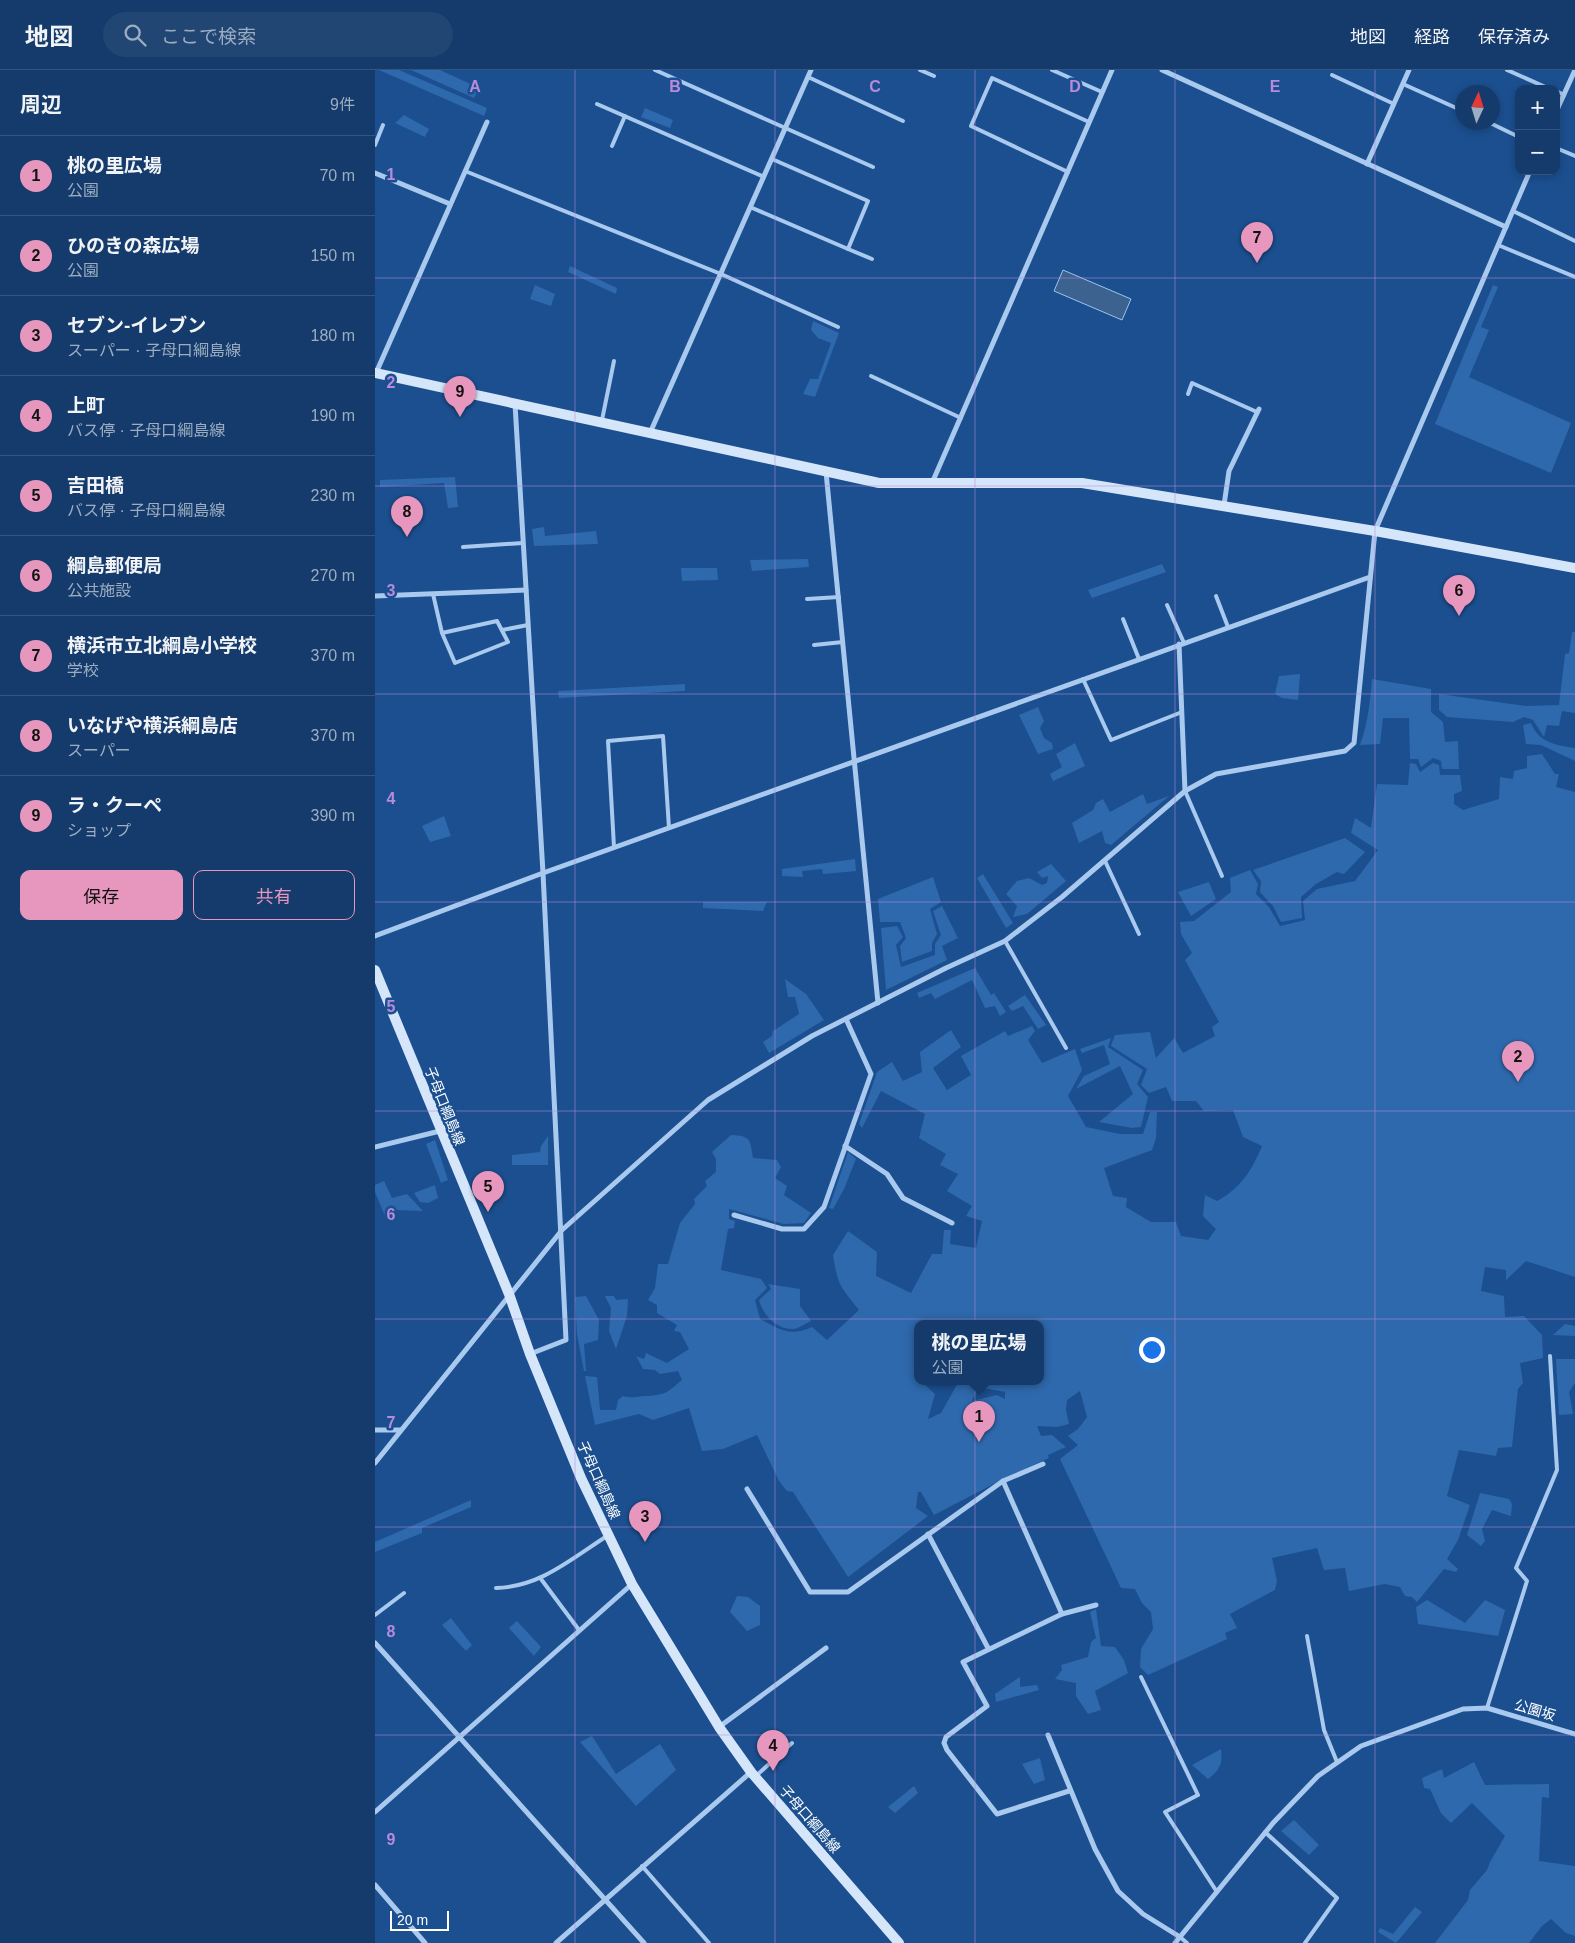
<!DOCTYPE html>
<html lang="ja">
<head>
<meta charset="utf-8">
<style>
	:root { --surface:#143b6b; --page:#214673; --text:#f1f3f6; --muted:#9dadc1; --line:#33557e; --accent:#e797bd }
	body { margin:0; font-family:Helvetica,"Noto Sans JP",sans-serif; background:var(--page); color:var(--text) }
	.controls { position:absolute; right:15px; top:15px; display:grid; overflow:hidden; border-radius:10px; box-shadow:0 2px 8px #0003 }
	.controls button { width:45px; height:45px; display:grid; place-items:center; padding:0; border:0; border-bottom:1px solid var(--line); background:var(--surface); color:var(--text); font:25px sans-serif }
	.compass { position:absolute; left:1080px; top:15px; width:45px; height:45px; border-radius:50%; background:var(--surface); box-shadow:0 2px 8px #0003; rotate:4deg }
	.scale { position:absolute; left:15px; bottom:12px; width:59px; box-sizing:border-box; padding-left:5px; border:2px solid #fff; border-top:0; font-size:14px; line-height:18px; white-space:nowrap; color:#fff; -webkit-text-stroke:4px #1b4f8f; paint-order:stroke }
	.you { position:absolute; left:776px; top:1279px; width:18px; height:18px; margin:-12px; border:4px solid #fff; border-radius:50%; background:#1a73e8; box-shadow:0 0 0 8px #1a73e833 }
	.badge { display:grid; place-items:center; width:32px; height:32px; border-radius:50%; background:var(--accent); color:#111; font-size:16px; font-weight:700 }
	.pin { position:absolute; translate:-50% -41px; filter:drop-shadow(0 1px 2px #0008) }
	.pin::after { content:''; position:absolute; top:26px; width:18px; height:15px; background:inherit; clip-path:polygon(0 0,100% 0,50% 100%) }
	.popup { position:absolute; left:539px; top:1250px; width:130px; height:65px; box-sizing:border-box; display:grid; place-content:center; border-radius:10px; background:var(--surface); filter:drop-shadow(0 1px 4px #0005); font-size:16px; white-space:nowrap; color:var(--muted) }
	.popup b { font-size:19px; color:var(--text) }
	.popup::after { content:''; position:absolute; left:50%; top:100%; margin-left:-10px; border:10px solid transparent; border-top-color:var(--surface) }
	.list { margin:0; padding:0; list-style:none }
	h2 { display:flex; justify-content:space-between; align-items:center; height:65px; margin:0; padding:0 20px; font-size:21px }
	h2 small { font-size:16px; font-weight:400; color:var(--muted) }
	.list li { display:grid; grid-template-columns:32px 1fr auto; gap:15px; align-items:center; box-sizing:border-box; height:80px; padding:0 20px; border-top:1px solid var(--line) }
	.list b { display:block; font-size:19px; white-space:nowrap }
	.list p { margin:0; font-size:16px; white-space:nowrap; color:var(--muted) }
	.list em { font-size:16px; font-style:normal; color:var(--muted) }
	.actions { display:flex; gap:10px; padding:15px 20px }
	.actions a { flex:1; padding:11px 0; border:1px solid var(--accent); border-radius:10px; text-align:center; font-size:18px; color:var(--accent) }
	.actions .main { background:var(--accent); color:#111 }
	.icon { flex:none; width:28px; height:28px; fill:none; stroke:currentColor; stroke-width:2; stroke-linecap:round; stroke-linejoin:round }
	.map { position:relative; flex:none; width:1200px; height:1873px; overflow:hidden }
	header { display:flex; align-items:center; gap:30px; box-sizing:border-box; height:70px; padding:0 25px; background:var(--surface); border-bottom:1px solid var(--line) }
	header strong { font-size:24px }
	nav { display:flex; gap:28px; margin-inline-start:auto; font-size:18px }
	.search { width:350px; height:45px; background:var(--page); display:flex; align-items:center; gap:12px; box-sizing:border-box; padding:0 18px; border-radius:28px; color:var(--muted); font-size:19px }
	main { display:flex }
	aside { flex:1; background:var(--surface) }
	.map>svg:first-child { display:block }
	.green { fill:#2e69ad; fill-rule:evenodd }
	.water { fill:#3c6290; stroke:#9cc4f0 }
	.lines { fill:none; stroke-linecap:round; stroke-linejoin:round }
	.lane { stroke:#a9c9ee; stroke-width:4 }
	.street { stroke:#a9c9ee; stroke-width:5 }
	.secondary { stroke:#d6e6fa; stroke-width:10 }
	.grid { fill:none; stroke:#b68bdc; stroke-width:1; stroke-opacity:0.55 }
	.labels { text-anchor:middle; stroke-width:5; stroke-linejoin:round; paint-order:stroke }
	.street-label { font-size:14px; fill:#fff; stroke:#1b4f8f }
	.grid-label { font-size:16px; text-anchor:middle; font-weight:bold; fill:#b68bdc; stroke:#1b4f8f; stroke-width:5; stroke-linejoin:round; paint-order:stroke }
</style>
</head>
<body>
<header>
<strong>地図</strong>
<div class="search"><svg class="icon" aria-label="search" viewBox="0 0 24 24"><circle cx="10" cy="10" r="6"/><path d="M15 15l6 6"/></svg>ここで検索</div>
<nav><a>地図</a><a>経路</a><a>保存済み</a></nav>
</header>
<main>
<aside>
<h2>周辺<small>9件</small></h2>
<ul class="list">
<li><span class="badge">1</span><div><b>桃の里広場</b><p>公園</p></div><em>70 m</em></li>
<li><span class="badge">2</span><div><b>ひのきの森広場</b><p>公園</p></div><em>150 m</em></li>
<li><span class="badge">3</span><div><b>セブン-イレブン</b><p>スーパー · 子母口綱島線</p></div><em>180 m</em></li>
<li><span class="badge">4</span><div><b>上町</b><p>バス停 · 子母口綱島線</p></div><em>190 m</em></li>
<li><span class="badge">5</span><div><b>吉田橋</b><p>バス停 · 子母口綱島線</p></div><em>230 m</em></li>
<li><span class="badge">6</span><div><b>綱島郵便局</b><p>公共施設</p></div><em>270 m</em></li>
<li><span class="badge">7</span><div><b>横浜市立北綱島小学校</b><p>学校</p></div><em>370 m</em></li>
<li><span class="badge">8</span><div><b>いなげや横浜綱島店</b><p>スーパー</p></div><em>370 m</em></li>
<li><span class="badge">9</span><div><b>ラ・クーペ</b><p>ショップ</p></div><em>390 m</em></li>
</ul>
<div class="actions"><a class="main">保存</a><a>共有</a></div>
</aside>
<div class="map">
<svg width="1200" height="1873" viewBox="0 0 1200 1873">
	<rect width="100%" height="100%" fill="#1b4f8f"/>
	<g class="green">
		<polygon points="4,0 24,0 112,38 109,46"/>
		<polygon points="36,0 65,0 104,18 99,28"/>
		<polygon points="270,38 298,50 295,58 266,47"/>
		<polygon points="29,45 54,59 50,67 20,53"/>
		<polygon points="195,196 242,218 241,224 193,202"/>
		<polygon points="160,215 180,224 176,236 155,229"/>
		<polygon points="1118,215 1123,217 1106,257 1114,260 1094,307 1196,353 1176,403 1060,354"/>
		<polygon points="438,251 464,263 440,327 428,324 435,309 443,309 456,273 443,268 436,260"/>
		<polygon points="80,407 83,437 73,438 69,413 5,417 5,410"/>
		<polygon points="169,457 170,466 221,461 223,474 159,476 157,459"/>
		<polygon points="433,489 434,497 377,501 375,490"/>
		<polygon points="787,494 791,502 717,528 713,520"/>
		<polygon points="306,498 342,498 343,510 307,511"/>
		<polygon points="1197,562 1200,562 1200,643 1187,641 1184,656 1172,655 1169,667 1158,650 1149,647 1138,652 1072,647 1064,640 1064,624 1151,636 1184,635 1190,584 1194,583"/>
		<polygon points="925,604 923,630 907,628 900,624 904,606"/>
		<path d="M997,609L1056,619V642L1068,652L1070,672L1083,671L1084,699H1067L1066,691L1058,688L1046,697L1043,689H1035L1034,648H1008L1005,674L985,675C993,653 995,632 997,609Z"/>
		<polygon points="310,614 310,621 184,628 183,621"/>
		<polygon points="663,637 669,651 665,658 669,668 677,673 678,679 663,684 644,645"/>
		<path d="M1156,653C1164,673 1181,675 1200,678V691L1166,675L1151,674L1148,655Z"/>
		<polygon points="700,673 710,696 678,711 675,704 687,697 681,684"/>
		<path d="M1167,684L1180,704H1184L1181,717L1200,722V1207L1151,1191L1131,1210V1200L1110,1197L1106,1221L1129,1226L1130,1247L1149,1246L1167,1265L1168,1288L1145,1293L1148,1313L1143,1319L1137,1377L1123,1378L1121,1386L1084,1380L1072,1426L1095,1435L1083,1470L1072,1489L1083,1499L1081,1502L1069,1499L1042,1532L1037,1527L1030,1526L1025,1517L1010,1514L974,1521L970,1498L949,1500L942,1478L897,1488L902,1511L900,1520L855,1544L862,1558L850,1563L852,1569L773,1605L765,1597L766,1579L778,1559L776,1542L767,1533L760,1519L746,1518L685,1389L703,1375L693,1366L703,1359L712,1347L705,1321L692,1330L691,1340L694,1354L682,1357L662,1356L666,1366L677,1365L691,1377L673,1385L674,1388L632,1407L559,1445L546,1422H543L541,1438L553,1446L473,1507L418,1422L412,1421L404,1411L382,1365L348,1379L327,1381L314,1338L278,1350L264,1344L220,1355L210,1306L222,1307L225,1340H241L243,1330L248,1326C260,1329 261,1326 272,1326C293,1324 291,1323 307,1310L303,1301L285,1304L280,1300L268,1299L261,1286L269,1289L271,1283L292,1293L314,1279L305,1262L299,1261L302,1255L282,1243V1235L273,1230L280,1218L283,1194H293L305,1153L320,1134L319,1129L332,1116L330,1111L341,1102V1089L337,1082L356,1065C376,1066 375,1069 378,1088L402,1090L406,1097L400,1108L412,1116L409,1125L436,1143L429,1153L409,1154L354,1139V1149L360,1151L359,1158L353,1159L346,1200L386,1209L392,1218L380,1230L385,1249C406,1260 414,1267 437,1257L452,1270L484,1240C465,1216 463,1216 458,1185L473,1161L502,1182L501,1206L536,1223L557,1184H567L569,1160H576L575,1174L601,1178L607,1151L591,1146L597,1136L572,1121L583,1104L565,1095L571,1084L544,1068L550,1044L506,1021L487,1058L484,1054L502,1002L517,992L528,1011L547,1002L545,982L576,960L586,977L558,998L572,1020L596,1005L586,986L630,961L633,966L657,956L660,961L653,970L667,993L700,979L707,1000L693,1026L711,1057L745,1064H768L775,1042H782L781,1068L777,1080L729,1098L738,1126L752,1128L751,1137L776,1152H801L806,1166L833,1170L841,1159L828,1146L830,1125L842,1131C866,1118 877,1100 887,1076L868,1067L858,1040L829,1041L821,1031H797L791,1017L774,1023L766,1015L772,999L736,976L740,965L775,962L781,988L799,968L808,983L840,966L837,957L844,952L810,890L817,883L806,864L805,852L819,851L856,822L855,808L875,800L883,814L881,824L894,837L905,856L930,850L928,831L942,819L980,811L1003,780L976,763L980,748L996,758L1002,714L1033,715L1035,693L1041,694L1045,702L1058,693L1064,695L1065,705H1085L1087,721L1079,724V734L1088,740L1124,729L1125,707L1138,709L1139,701L1152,698V686ZM543,1253H665V1311H584L566,1343L553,1349L560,1324L548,1313L551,1311H543ZM603,1317L630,1322V1329L622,1325L597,1331Z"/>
		<polygon points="768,724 772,734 794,726 736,775 730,773 727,761 704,773 697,753 718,740 721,733 728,729 735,742"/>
		<polygon points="69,746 76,766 55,772 47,756"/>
		<polygon points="970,768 990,782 969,804 962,802 941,814 926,827 927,848 906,852 898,836 885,822 886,811 878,800"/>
		<polygon points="480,789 481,801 448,804 447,799 427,801 428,807 407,806 407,799"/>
		<polygon points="676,794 691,811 652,844 638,847 642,836 631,824 642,811 654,808 667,815 672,813 673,806 667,808 662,802"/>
		<polygon points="608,804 638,853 631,858 602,808"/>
		<polygon points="558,807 566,832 555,839 562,864 557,873 557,881 527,892 525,876 531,868 525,852 505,852 503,829"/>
		<polygon points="834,812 841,829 816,846 803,822"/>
		<polygon points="328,832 392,832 388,841 328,838"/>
		<polygon points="567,836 583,868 567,876 572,890 511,920 506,858 522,856 528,867 521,875 526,897 560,885 560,874 566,865 558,841"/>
		<polygon points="600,898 616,925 619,923 631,942 625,946 620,936 610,938 597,910 560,929 556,923 544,928 542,923"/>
		<polygon points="410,909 431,924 449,950 394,983 388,972 397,966 398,961 424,944 420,927 413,927"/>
		<polygon points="650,925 671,955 663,959 648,936 637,941 633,936"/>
		<polygon points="736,968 733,977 768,1000 762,1014 773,1027 766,1057 757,1058 724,1052 758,1024 745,996 701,1019 709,1006 735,994 729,975 707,983 705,979"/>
		<polygon points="173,1066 173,1095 137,1095 137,1085 165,1082 166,1076"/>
		<polygon points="60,1070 73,1110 66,1113 51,1074"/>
		<polygon points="473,1082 481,1089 469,1119 458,1139 454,1138"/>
		<polygon points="9,1111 17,1128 32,1124 48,1141 21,1140 10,1146 0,1122 0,1115"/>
		<polygon points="60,1115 63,1128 53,1133 45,1132 39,1123"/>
		<path d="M393,1214L425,1219V1236L436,1251C431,1253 423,1259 418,1259C401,1259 388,1245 384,1230L396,1219Z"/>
		<polygon points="211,1226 224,1250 223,1270 209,1274 211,1301 209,1301 202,1264 200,1227"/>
		<polygon points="230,1226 239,1226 241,1230 253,1229 252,1246 241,1279 234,1261 236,1238"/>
		<polygon points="1190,1254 1200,1256 1200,1266 1178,1265"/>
		<polygon points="1181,1289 1200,1289 1200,1313 1194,1322 1198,1344 1184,1345"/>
		<polygon points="1105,1423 1134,1429 1137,1434 1136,1446 1117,1440 1107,1459 1110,1471 1106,1476 1092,1465"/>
		<polygon points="96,1430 96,1437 47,1458 47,1463 0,1482 0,1472"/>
		<polygon points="362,1526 373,1527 385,1536 385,1555 372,1561 355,1542"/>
		<polygon points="1052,1530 1090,1553 1110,1530 1130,1540 1123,1566 1043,1554 1041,1537"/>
		<polygon points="721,1539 726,1576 740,1577 749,1590 753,1603 720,1621 726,1640 713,1644 701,1626 701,1613 680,1609 687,1600 686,1595 713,1587 716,1572 721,1568 715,1542"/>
		<polygon points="76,1548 97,1575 91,1581 67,1555"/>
		<polygon points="142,1551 166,1577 159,1586 134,1558"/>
		<polygon points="645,1607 645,1617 662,1615 664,1620 621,1632 620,1624"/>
		<polygon points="217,1666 241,1704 285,1674 301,1700 261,1736 205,1672"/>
		<path d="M846,1679C848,1693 845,1700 833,1709L817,1695Z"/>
		<polygon points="665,1688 670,1710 659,1714 647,1694"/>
		<polygon points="1099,1692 1110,1715 1174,1714 1174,1728 1167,1727 1164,1791 1200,1796 1200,1866 1191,1863 1176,1849 1167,1856 1154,1873 1060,1873 1093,1830 1095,1820 1112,1800 1115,1792 1130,1766 1097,1733 1076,1753 1066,1743 1055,1719 1049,1718 1047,1708 1067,1699 1069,1708"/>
		<polygon points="539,1716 543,1723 520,1743 513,1737"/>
		<polygon points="919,1750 944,1775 934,1785 906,1761"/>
		<polygon points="1040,1837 1047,1842 1021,1873 1003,1862 1005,1858 1018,1864"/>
	</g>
	<polygon class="water" points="688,200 756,229 747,250 679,221"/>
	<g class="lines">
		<g class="lane">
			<polyline points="280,0 498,97"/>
			<polyline points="545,0 559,6"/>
			<polyline points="677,0 727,22"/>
			<polyline points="1132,0 1175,19"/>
			<polyline points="957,5 1019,34"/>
			<polyline points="433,7 528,51"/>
			<polyline points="1028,14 1088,41"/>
			<polyline points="1181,21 1189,25"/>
			<polyline points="222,34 389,107"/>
			<polyline points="1113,52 1144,67"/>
			<polyline points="0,75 8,55"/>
			<polyline points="237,76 250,46"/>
			<polyline points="1181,78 1200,86"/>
			<polyline points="90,101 346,204 463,257"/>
			<polyline points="693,102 596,56 617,8 714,52"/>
			<polyline points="375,137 473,179 493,131 397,89"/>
			<polyline points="1138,141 1200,171"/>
			<polyline points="1123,175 1200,207"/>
			<polyline points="473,179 497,189"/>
			<polyline points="496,306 586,348"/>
			<polyline points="813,324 817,313 882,342"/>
			<polyline points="227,350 239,291"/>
			<polyline points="88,477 148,473"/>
			<polyline points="58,524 67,563 80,593 133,572 122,551 67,563"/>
			<polyline points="841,526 853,557"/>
			<polyline points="432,529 464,527"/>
			<polyline points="792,535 809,573"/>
			<polyline points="748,549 764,589"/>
			<polyline points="127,560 153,555"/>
			<polyline points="439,575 468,572"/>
			<polyline points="708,609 736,670 807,642"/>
			<polyline points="810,721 847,806"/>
			<polyline points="239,777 233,671 288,666 294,758"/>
			<polyline points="730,791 764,864"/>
			<polyline points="630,871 691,978"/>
			<polyline points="166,1509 204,1560"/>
			<path d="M121,1518C165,1517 196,1489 232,1466"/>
			<polyline points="0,1545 29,1523"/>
			<polyline points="932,1566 949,1660 962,1692"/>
			<polyline points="766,1607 823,1725 790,1742 842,1822"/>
			<polyline points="1112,1638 1152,1511 1141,1498 1182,1400 1175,1286"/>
			<polyline points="382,1705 417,1673"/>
			<polyline points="890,1762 962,1828 930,1873"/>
			<polyline points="267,1796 334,1873"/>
			<polyline points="805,1867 812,1873"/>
		</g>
		<g class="street">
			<polyline points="787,0 1131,157"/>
			<polyline points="1181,42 1200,0"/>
			<polyline points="992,94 1034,0"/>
			<polyline points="0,103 75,134"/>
			<polyline points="1,303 112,52"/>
			<polyline points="140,334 168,803 191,1270 155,1284"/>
			<polyline points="275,363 436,0"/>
			<polyline points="451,402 503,933"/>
			<polyline points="557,413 737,0"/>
			<polyline points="849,435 854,401 884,339"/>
			<polyline points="0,526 151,520"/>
			<polyline points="804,574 810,721"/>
			<polyline points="0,866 168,803 995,507"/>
			<polyline points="470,1076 512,1104 528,1128 577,1153"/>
			<polyline points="0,1077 65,1061"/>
			<polyline points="359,1145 407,1159 429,1159 449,1137 496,1004 471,949"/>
			<polyline points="0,1360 25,1360"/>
			<polyline points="0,1393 187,1160 333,1030 437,966 571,898 630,871 687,827 810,721 841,704 970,681 979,673 1000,461 1155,101"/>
			<polyline points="628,1411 687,1544"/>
			<polyline points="372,1419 435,1522 473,1522 628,1411 668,1394"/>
			<polyline points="553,1464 613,1578"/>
			<polyline points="0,1573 269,1873"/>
			<polyline points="344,1657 451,1578"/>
			<polyline points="673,1665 720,1779 743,1821 768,1844 805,1867"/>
			<polyline points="694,1721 622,1744 572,1680 569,1673 571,1667 612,1636 588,1592 687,1544 721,1535"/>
			<polyline points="0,1742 257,1514"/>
			<polyline points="0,1815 50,1873"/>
			<polyline points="181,1873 376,1702"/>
			<polyline points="800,1873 898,1753 943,1706 986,1676 1088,1639 1112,1638 1200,1664"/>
		</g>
		<g class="secondary">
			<polyline points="0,303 504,413 707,413 1000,461 1200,498"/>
			<polyline points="0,900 134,1224 155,1284 206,1408 257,1514 344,1657 376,1702 524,1873"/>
		</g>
	</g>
	<path class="grid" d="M200,0V1873M400,0V1873M600,0V1873M800,0V1873M1000,0V1873M0,208H1200M0,416H1200M0,624H1200M0,832H1200M0,1041H1200M0,1249H1200M0,1457H1200M0,1665H1200"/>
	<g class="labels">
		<g class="street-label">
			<text transform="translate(70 1036) rotate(68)" y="5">子母口綱島線</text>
			<text transform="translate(224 1410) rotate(66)" y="5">子母口綱島線</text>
			<text transform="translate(1160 1640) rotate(17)" y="5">公園坂</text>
			<text transform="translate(435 1749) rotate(49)" y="5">子母口綱島線</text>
		</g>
	</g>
	<g class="grid-label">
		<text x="100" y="22">A</text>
		<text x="300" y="22">B</text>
		<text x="500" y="22">C</text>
		<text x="700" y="22">D</text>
		<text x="900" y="22">E</text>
		<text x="16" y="110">1</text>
		<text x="16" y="318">2</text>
		<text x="16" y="526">3</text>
		<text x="16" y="734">4</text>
		<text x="16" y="942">5</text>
		<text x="16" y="1150">6</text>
		<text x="16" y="1358">7</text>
		<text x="16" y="1567">8</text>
		<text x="16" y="1775">9</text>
	</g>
</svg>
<div class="controls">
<button>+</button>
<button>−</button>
</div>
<svg class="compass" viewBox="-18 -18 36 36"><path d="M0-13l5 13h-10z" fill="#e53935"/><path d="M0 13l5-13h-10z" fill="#9dadc1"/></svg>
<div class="scale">20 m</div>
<div class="you"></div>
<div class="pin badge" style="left:604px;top:1372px">1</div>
<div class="popup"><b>桃の里広場</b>公園</div>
<div class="pin badge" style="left:1143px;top:1012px">2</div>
<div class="pin badge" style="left:270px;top:1472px">3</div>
<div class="pin badge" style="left:398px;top:1701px">4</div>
<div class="pin badge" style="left:113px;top:1142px">5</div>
<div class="pin badge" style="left:1084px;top:546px">6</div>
<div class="pin badge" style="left:882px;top:193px">7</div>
<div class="pin badge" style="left:32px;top:467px">8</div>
<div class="pin badge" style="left:85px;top:347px">9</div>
</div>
</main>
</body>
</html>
